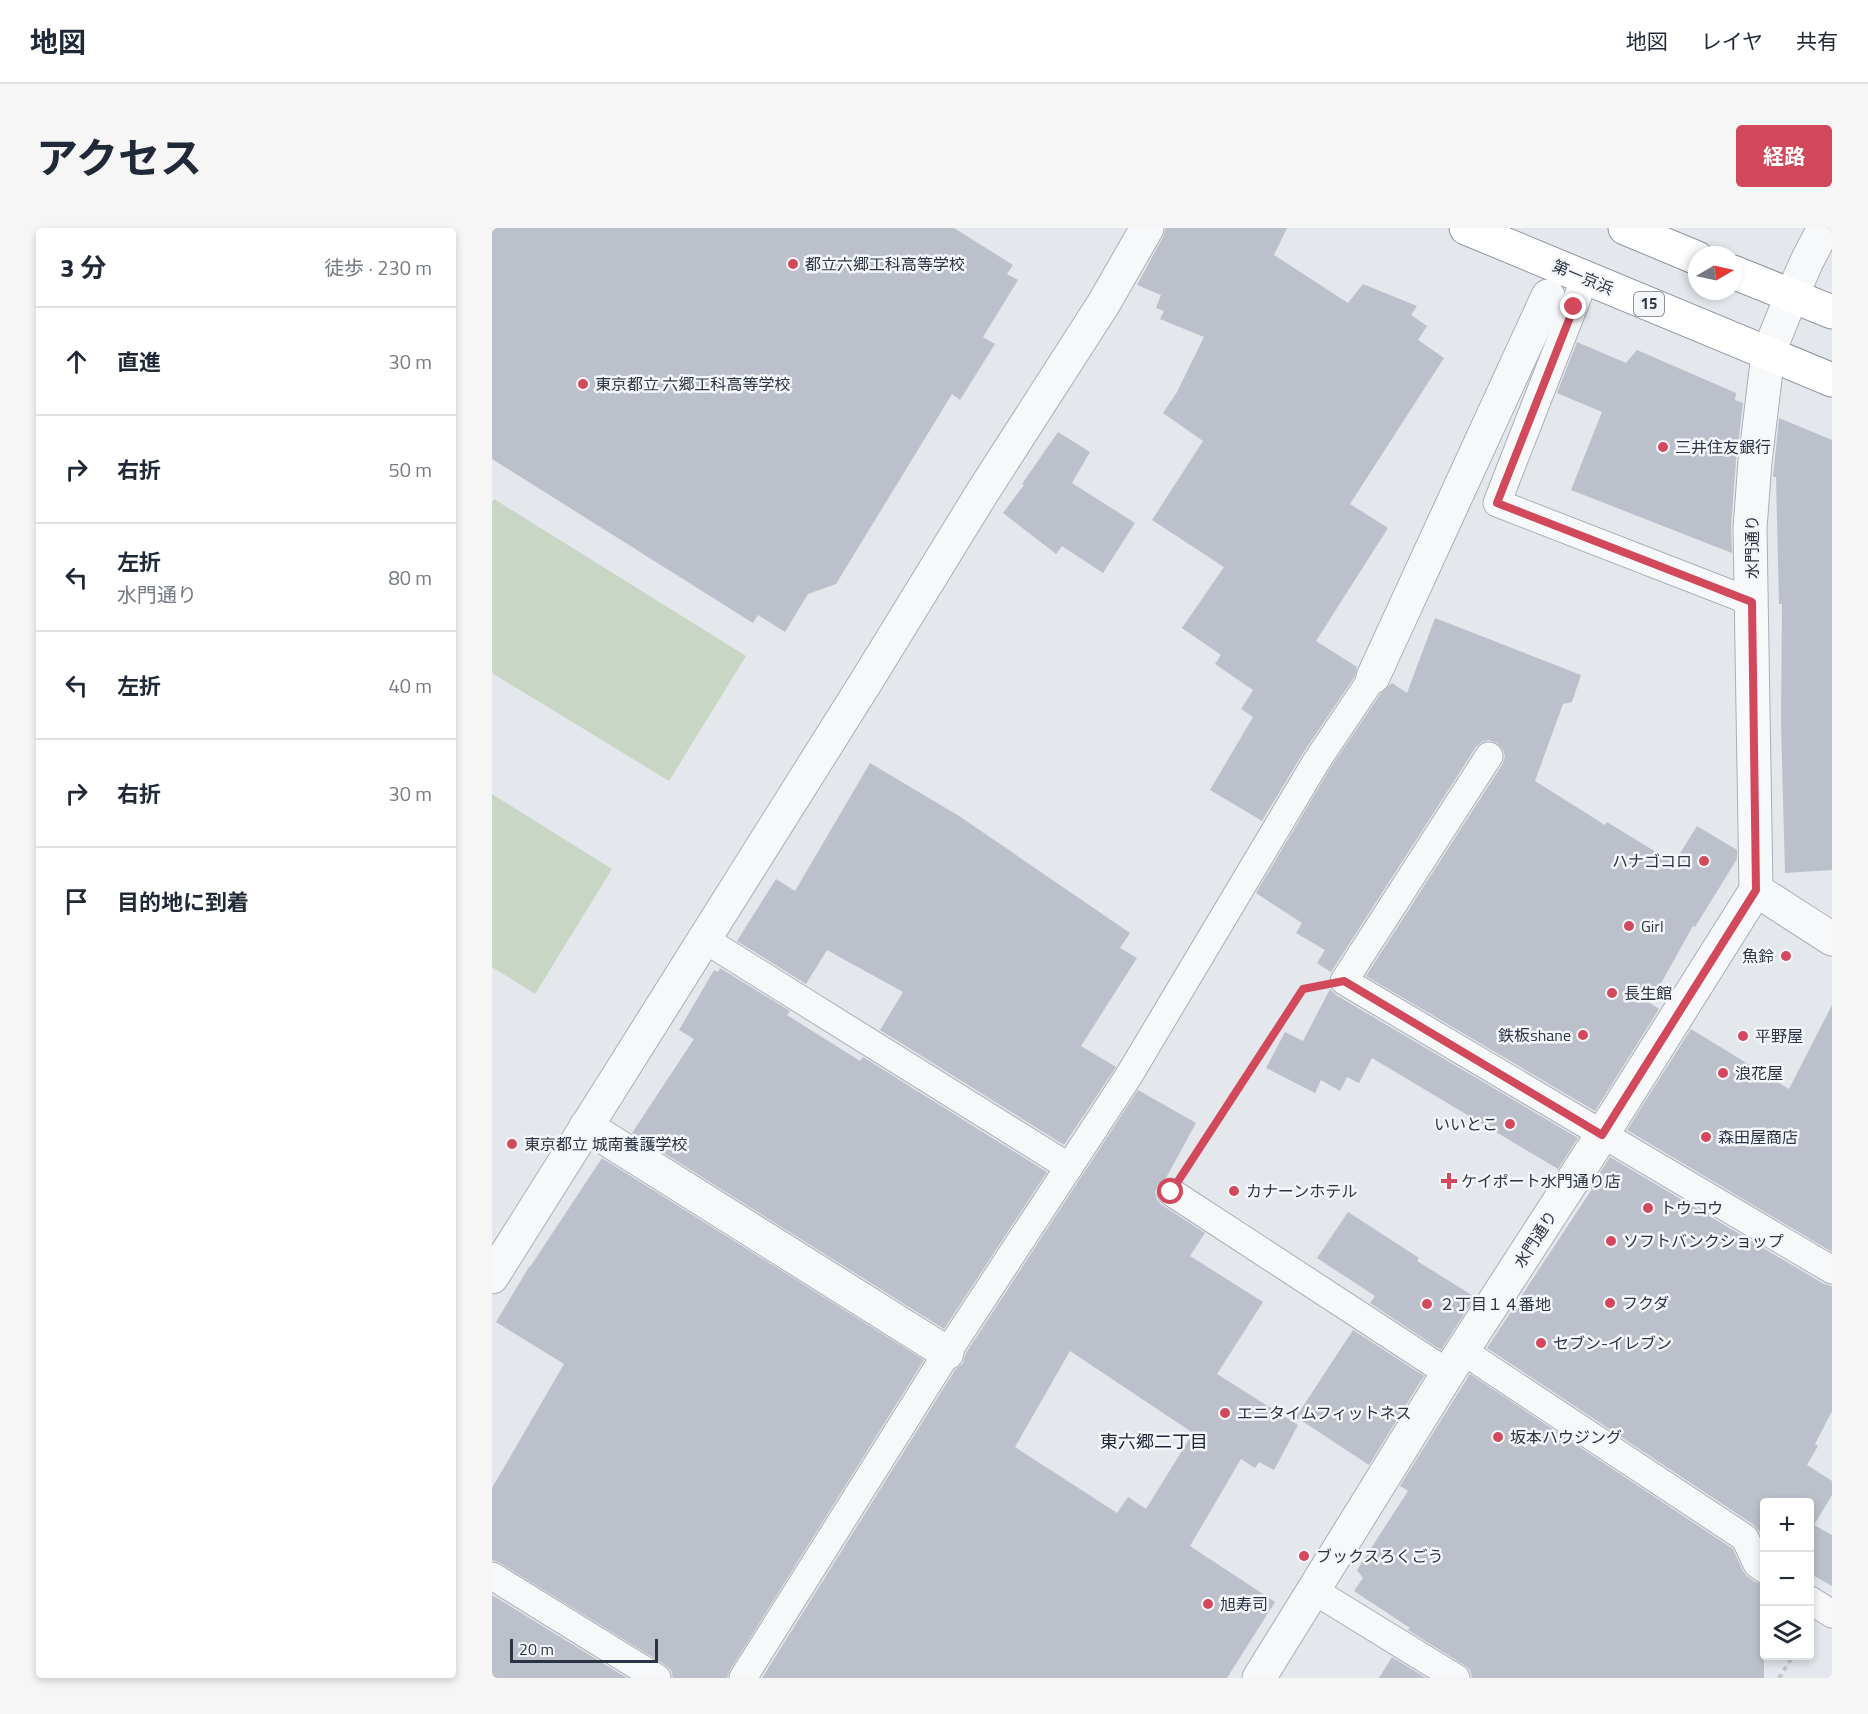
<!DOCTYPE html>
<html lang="ja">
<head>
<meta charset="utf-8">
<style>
	:root { --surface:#fff; --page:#f6f6f7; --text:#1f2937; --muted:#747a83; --line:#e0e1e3; --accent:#d1495b }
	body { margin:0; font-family:"Titillium Web","Noto Sans JP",sans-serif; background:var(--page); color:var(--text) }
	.controls { position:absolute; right:18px; bottom:18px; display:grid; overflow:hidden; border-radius:6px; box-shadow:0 3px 9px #0003 }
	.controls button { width:54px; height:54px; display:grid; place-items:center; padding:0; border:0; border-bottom:2px solid var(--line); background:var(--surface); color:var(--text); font:30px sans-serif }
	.compass { position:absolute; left:1196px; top:18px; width:54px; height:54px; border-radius:50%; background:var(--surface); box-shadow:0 3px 9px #0003; rotate:81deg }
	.scale { position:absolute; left:18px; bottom:15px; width:148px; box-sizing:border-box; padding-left:6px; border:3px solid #2b3445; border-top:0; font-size:16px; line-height:21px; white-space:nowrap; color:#2b3445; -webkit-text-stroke:4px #f4f6f9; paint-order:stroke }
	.stop { position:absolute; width:18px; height:18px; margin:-14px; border:4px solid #d1495b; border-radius:50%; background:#fff }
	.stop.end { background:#d1495b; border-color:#fff; box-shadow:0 2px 6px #0008 }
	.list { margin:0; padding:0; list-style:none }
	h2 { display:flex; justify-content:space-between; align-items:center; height:78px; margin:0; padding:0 24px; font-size:26px }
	h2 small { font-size:20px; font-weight:400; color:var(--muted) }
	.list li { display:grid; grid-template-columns:39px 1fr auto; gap:18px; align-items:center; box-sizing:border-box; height:108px; padding:0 24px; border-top:2px solid var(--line) }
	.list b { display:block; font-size:22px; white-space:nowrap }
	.list p { margin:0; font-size:20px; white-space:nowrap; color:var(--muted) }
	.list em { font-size:20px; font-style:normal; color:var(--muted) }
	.icon { flex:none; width:33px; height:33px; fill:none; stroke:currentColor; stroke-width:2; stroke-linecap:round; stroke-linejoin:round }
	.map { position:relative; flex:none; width:1340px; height:1450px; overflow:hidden; border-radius:6px }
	header { display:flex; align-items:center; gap:36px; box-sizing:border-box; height:84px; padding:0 30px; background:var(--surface); border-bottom:2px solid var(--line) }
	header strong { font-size:28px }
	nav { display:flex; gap:33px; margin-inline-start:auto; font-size:21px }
	.intro { display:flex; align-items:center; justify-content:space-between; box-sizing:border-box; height:144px; padding:0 36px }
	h1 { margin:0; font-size:42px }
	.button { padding:15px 27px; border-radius:6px; background:var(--accent); color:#fff; font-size:21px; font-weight:700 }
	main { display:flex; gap:36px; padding:0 36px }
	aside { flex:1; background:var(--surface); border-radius:6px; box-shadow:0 3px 9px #0003 }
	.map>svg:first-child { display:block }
	.green { fill:#c9d6c5 }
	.building { fill:#bbc0ca; fill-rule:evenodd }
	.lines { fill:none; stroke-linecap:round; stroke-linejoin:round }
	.service-casing { stroke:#a9aeb7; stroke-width:29 }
	.pedestrian-casing { stroke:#a9aeb7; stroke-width:35 }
	.minor-casing { stroke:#a9aeb7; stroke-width:35 }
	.trunk-casing { stroke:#8b94a3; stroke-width:35 }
	.path { stroke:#c2c5cb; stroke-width:4; stroke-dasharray:4.5 4.5; stroke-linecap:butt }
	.service { stroke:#f7f8fa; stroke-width:27 }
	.pedestrian { stroke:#f7f8fa; stroke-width:33 }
	.minor { stroke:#f7f8fa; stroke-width:33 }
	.trunk { stroke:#fff; stroke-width:33 }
	.route { stroke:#d1495b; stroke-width:8 }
	.poi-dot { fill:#d1495b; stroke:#f4f6f9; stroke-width:2 }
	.labels { text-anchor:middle; stroke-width:5; stroke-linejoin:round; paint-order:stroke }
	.shield { fill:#f4f6f9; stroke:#676e7b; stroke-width:1.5 }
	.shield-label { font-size:15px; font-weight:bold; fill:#2b3445 }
	.poi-label { font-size:16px; fill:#2b3445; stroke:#f4f6f9; text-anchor:start }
	.street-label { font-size:16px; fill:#2b3445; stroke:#f4f6f9 }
	.neighbourhood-label { font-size:18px; fill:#1d2536; stroke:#f4f6f9 }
</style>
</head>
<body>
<header>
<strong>地図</strong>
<nav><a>地図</a><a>レイヤ</a><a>共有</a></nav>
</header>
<div class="intro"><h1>アクセス</h1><a class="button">経路</a></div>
<main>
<aside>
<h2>3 分<small>徒歩 · 230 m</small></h2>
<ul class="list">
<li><svg class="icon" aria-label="ahead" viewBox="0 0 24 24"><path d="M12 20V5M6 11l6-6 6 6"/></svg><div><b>直進</b></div><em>30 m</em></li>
<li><svg class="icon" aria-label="right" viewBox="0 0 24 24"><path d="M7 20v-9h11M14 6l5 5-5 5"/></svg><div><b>右折</b></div><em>50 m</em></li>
<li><svg class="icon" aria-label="left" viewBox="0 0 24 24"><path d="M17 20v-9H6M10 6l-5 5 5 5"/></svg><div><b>左折</b><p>水門通り</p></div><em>80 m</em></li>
<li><svg class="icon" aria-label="left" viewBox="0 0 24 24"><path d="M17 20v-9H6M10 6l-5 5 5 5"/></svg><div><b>左折</b></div><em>40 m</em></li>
<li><svg class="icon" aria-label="right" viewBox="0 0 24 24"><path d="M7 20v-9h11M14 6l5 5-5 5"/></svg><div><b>右折</b></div><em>30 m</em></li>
<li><svg class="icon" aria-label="arrive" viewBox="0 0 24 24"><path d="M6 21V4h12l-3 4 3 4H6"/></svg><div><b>目的地に到着</b></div></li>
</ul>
</aside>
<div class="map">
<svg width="1340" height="1450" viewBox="0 0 1340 1450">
	<rect width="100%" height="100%" fill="#e4e7ec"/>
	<g class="green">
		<polygon points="2,271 254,428 177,553 0,445 0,275"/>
		<polygon points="0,566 120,641 43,766 0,739"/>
	</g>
	<g class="building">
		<polygon points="0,0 462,0 521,37 515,46 526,52 491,109 503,116 468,172 460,166 344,356 316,366 293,404 266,387 261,395 0,231"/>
		<polygon points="674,0 795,0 782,27 856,75 871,56 925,78 919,87 935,98 926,112 952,130 858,276 896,300 824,413 865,439 863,448 811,525 770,593 718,562 761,489 749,481 761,462 723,436 729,427 690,400 732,339 660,292 711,213 671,185 685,164 712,109 668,91 672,83 664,80 669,67 645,57 671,9"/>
		<polygon points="1085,114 1134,135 1145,122 1244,165 1243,172 1251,175 1244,233 1239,299 1240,325 1079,262 1110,184 1065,165"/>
		<polygon points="1287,190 1340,212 1340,642 1293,645 1289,495 1290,376 1287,376 1284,249 1281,249"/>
		<polygon points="566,204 598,224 580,255 643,295 611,345 570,318 564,326 511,285 532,257 530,256"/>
		<polygon points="943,390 1089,447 1080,474 1071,476 1043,553 1113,597 1115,594 1182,635 1205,598 1245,622 1245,631 1203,699 1201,698 1158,775 1167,781 1103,883 874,748 1010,537 1013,529 1011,521 1005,515 997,512 990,514 984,519 839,744 825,735 833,722 804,705 810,695 764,665 837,542 889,465 900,455 915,465"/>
		<polygon points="378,535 467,588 638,705 628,720 645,730 589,818 624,839 572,917 388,802 411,764 335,722 314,756 245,713 284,651 303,663"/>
		<polygon points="228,740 298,783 295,787 368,833 371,829 555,944 452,1101 140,905 202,811 187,802 222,742 226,744"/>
		<polygon points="838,761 844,767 1086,910 1066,941 880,830 867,855 855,849 848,863 829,852 823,865 774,840 793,804 811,813"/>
		<polygon points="1340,777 1340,1024 1135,902 1199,801 1297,861"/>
		<path d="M646,862L704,895L674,950L666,956L663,964L665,972L670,977L713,1005L698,1028L771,1074L725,1146L806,1197L782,1242L767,1234L763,1240L749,1231L698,1318L783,1374L735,1450H270L463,1142L471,1135L474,1125ZM578,1123L701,1205L654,1281L636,1269L625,1285L523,1219Z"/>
		<polygon points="1118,929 1332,1056 1340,1058 1340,1183 1323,1216 1326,1218 1315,1237 1340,1253 1340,1267 1322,1297 1340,1307 1340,1358 1317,1345 1317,1275 1272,1275 1272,1315 1267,1303 1262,1297 995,1120 1100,961 1098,960"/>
		<polygon points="110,930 432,1132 238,1442 235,1450 181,1450 179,1442 173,1437 8,1335 0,1332 0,1260 72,1136 4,1094 37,1039 38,1039"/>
		<polygon points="856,984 927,1030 925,1033 983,1069 949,1122 878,1075 883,1068 825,1030"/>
		<polygon points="861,1102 932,1148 877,1237 804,1189"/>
		<polygon points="978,1146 1241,1321 1251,1343 1255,1348 1263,1354 1272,1356 1272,1450 980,1450 978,1442 972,1437 916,1402 918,1400 862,1363 871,1350 865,1342 916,1263 908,1258"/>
		<polygon points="0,1367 135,1450 0,1450"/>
		<polygon points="900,1429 934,1450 887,1450"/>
	</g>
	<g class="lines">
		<defs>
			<g id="service">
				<polyline points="1093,50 1005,275 1260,374"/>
				<polyline points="997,528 852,753 1340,1042"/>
				<polyline points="212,711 577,939"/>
				<polyline points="679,964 956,1145"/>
				<polyline points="971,1123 1253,1310 1265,1336 1272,1341"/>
				<polyline points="0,1348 165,1450"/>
				<polyline points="821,1362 964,1450"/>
				<polyline points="1318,1372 1340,1386"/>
				<polyline points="251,1450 455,1125 636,849 824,534 881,449"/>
			</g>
			<polyline id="pedestrian" points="1300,67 1315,33 1332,0"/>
			<g id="minor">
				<polyline points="881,449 1056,68"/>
				<polyline points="1264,662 1340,711"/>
				<polyline points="94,898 455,1125"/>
				<polyline points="0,1049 377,449 490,265 612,75 655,0"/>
				<polyline points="767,1450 956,1145 1110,907 1264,662 1258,300 1263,234 1276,126 1300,67"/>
			</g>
			<g id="trunk">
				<polyline points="974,0 1340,152"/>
				<polyline points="1133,0 1205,30"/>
				<polyline points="1241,44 1340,84"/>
			</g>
		</defs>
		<use href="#service" class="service-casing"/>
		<use href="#pedestrian" class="pedestrian-casing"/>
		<use href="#minor" class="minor-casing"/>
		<use href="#trunk" class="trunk-casing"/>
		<g class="path">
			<polyline points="701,931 811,761 814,760"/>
			<polyline points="1287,1450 1301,1428"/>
		</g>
		<use href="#service" class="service"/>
		<use href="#pedestrian" class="pedestrian"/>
		<use href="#minor" class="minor"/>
		<use href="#trunk" class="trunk"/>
	</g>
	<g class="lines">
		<polyline class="route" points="679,964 811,761 852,753 1110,907 1264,662 1260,374 1005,275 1082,79"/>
	</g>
	<g class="poi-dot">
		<circle cx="301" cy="36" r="6"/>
		<circle cx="91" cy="156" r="6"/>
		<circle cx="1171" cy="219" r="6"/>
		<circle cx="1212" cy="633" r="6"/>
		<circle cx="1137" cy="698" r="6"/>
		<circle cx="1294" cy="728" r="6"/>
		<circle cx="1120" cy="765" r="6"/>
		<circle cx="1091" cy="807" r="6"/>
		<circle cx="1251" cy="808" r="6"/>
		<circle cx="1231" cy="845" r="6"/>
		<circle cx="1018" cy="896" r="6"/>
		<circle cx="1214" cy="909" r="6"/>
		<circle cx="20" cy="916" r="6"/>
		<path d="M954 944h6v6h6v6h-6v6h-6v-6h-6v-6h6z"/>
		<circle cx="742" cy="963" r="6"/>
		<circle cx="1156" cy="980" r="6"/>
		<circle cx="1119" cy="1013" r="6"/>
		<circle cx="1118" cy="1075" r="6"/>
		<circle cx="935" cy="1076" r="6"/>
		<circle cx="1049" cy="1115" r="6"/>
		<circle cx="733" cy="1185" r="6"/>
		<circle cx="1006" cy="1209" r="6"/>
		<circle cx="812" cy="1328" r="6"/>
		<circle cx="716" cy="1376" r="6"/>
	</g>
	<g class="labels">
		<rect class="shield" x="1142" y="64" width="30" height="24" rx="4.5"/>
		<g class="shield-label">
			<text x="1157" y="81">15</text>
		</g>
		<g class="poi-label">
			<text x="313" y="42">都立六郷工科高等学校</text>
			<text x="103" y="162">東京都立 六郷工科高等学校</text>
			<text x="1183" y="225">三井住友銀行</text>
			<text x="1200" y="639" text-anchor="end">ハナゴコロ</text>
			<text x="1149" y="704">Girl</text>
			<text x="1282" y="734" text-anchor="end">魚鈴</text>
			<text x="1132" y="771">長生館</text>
			<text x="1079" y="813" text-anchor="end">鉄板shane</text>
			<text x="1263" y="814">平野屋</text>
			<text x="1243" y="851">浪花屋</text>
			<text x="1006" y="902" text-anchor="end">いいとこ</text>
			<text x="1226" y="915">森田屋商店</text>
			<text x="32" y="922">東京都立 城南養護学校</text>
			<text x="969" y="959">ケイポート水門通り店</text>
			<text x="754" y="969">カナーンホテル</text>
			<text x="1168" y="986">トウコウ</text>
			<text x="1131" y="1019">ソフトバンクショップ</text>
			<text x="1130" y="1081">フクダ</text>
			<text x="947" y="1082">２丁目１４番地</text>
			<text x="1061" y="1121">セブン-イレブン</text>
			<text x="745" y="1191">エニタイムフィットネス</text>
			<text x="1018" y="1215">坂本ハウジング</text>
			<text x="824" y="1334">ブックスろくごう</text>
			<text x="728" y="1382">旭寿司</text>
		</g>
		<g class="street-label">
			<text transform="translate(1091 49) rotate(23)" y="6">第一京浜</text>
			<text transform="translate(1260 319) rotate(-90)" y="6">水門通り</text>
			<text transform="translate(1043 1011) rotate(-57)" y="6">水門通り</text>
		</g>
		<g class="neighbourhood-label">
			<text x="662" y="1220">東六郷二丁目</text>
		</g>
	</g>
</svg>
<div class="controls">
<button>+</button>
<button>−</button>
<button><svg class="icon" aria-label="layers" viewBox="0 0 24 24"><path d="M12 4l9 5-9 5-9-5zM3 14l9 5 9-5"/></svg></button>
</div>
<svg class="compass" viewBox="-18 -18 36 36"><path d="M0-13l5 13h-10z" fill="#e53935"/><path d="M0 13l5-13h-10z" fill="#747a83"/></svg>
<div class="scale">20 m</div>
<div class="stop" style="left:679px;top:964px"></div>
<div class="stop end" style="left:1082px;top:79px"></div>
</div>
</main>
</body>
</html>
